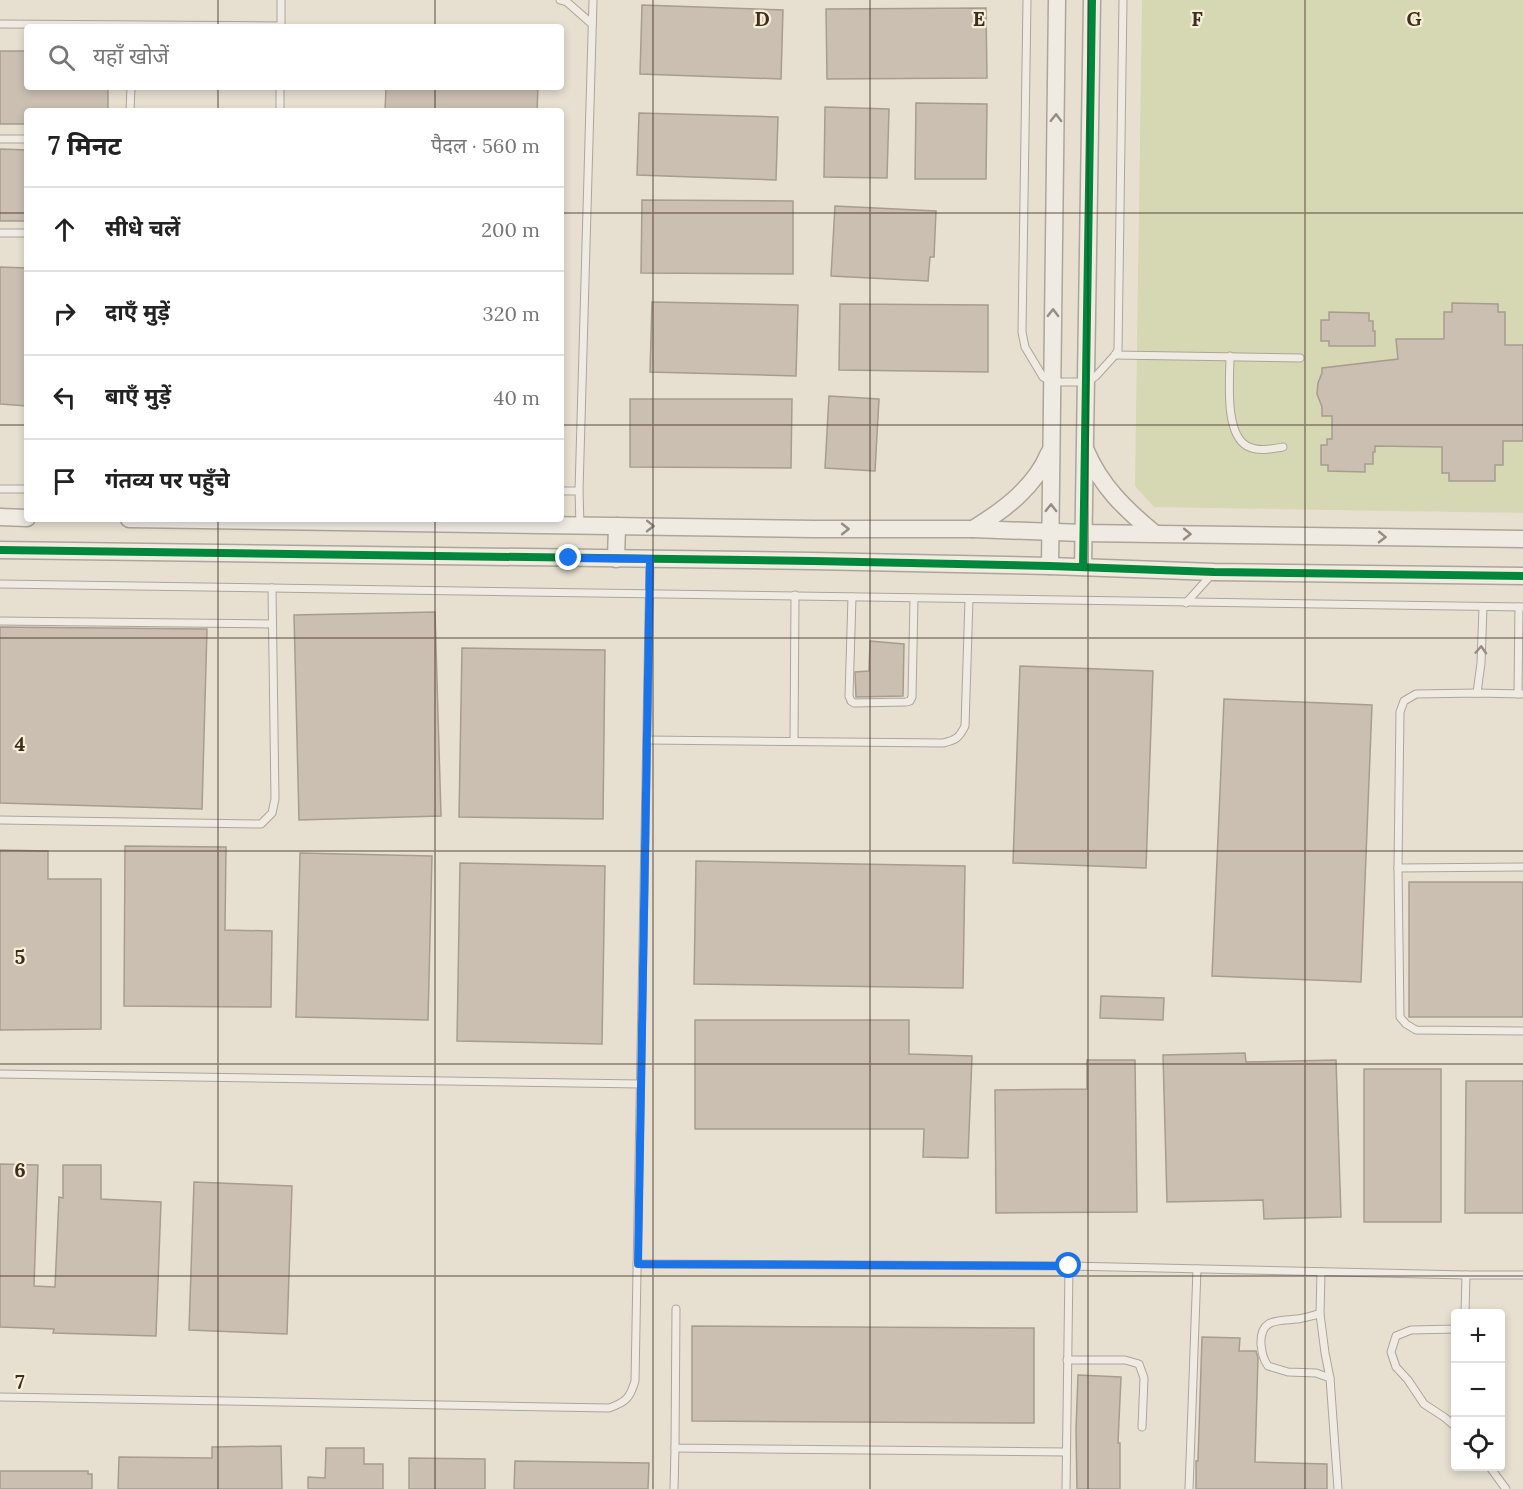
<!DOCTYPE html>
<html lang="hi">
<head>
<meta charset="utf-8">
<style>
	:root { --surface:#fff; --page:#f6f6f6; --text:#222; --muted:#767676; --line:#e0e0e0 }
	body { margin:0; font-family:Lora,"Noto Sans Devanagari",serif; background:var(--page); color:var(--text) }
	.controls { position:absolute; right:18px; bottom:18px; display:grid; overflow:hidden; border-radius:6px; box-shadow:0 3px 9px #0003 }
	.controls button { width:54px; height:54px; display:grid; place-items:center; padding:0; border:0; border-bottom:2px solid var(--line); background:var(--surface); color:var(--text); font:30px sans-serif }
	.stop { position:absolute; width:18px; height:18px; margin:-14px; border:4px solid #1a73e8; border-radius:50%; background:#fff }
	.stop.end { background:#1a73e8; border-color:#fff; box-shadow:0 2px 6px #0008 }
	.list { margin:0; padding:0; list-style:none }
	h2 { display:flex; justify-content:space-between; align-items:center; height:78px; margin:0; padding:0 24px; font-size:26px }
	h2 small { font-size:20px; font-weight:400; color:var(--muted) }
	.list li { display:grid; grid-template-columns:39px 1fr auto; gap:18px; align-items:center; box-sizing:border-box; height:84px; padding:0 24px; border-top:2px solid var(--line) }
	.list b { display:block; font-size:22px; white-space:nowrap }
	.list em { font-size:20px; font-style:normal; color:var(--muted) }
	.icon { flex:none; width:33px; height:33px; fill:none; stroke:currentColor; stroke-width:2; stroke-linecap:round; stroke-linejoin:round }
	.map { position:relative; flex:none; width:1523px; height:1489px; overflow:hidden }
	.search { position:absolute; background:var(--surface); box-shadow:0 3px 9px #0003; left:24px; top:24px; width:540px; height:66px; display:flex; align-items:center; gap:15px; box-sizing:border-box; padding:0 21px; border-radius:6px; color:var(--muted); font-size:22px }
	.panel { position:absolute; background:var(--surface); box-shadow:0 3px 9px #0003; left:24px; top:108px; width:540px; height:414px; border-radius:6px }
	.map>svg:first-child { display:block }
	.green { fill:#d6d7b3 }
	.building { fill:#cbbfb2; stroke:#a89c90; stroke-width:1.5 }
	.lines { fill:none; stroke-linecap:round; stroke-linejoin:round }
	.service-casing { stroke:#ada599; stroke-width:9 }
	.tertiary-casing { stroke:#ada599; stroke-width:19 }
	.service { stroke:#efebe3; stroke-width:7 }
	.tertiary { stroke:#efebe3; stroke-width:16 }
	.cycleway-casing { stroke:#f7eed8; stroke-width:11 }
	.cycleway { stroke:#00873e; stroke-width:8 }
	.oneway { stroke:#968c82 }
	.route { stroke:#1a73e8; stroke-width:8 }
	.grid { fill:none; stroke:#3d2e20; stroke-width:1.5; stroke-opacity:0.55 }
	.grid-label { font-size:20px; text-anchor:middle; font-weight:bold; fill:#3d2e20; stroke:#f7eed8; stroke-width:4.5; stroke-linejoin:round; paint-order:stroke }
</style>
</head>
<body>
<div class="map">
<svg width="1523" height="1489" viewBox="0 0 1523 1489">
	<rect width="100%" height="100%" fill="#e7e0d1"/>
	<polygon class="green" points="1142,0 1523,0 1523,513 1154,507 1135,486"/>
	<g class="building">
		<polygon points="642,5 783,10 781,79 640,74"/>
		<polygon points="986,8 987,78 827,79 826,9"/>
		<polygon points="0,51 27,51 27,87 108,87 108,111 27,111 27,124 0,124"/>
		<polygon points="386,87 538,87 537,111 385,111"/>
		<polygon points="916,103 987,104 986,179 915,179"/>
		<polygon points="825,107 889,109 887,178 824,177"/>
		<polygon points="639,113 778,117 776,180 637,175"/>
		<polygon points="0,149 27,150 27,221 0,221"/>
		<polygon points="642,200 793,201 793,274 641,273"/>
		<polygon points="835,206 936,211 934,257 930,257 928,281 831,276"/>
		<polygon points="0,267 27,268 27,406 0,404"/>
		<polygon points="652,302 798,305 796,376 650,372"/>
		<polygon points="1452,303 1498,304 1498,312 1505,312 1505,345 1523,345 1523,441 1503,441 1503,465 1495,465 1495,481 1449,481 1449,473 1442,473 1442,447 1375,446 1375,452 1373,452 1373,464 1365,464 1365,472 1328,471 1328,465 1321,465 1321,445 1327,445 1327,439 1332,439 1332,416 1322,416 1322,407 1317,394 1318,383 1322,373 1322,368 1398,359 1396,339 1444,339 1444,312 1452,312"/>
		<polygon points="840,304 988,305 988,372 839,370"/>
		<polygon points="1329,312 1369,313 1369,321 1373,321 1373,331 1375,331 1375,346 1329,346 1329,341 1321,341 1321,320 1329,320"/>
		<polygon points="829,396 879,399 875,471 825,468"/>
		<polygon points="630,399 792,399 791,468 630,467"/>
		<polygon points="435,612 441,816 299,820 294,615"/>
		<polygon points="0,627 207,629 202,809 0,803"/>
		<polygon points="870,641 904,644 903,696 856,697 855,672 869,671"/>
		<polygon points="462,648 605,650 603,819 459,817"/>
		<polygon points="1020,666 1153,671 1146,868 1013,863"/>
		<polygon points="1224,699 1372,705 1361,982 1212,976"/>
		<polygon points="125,846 226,847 225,930 272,931 271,1007 124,1006"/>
		<polygon points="0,850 48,851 48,879 101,879 101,1029 0,1030"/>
		<polygon points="300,853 432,856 428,1020 296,1017"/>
		<polygon points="696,861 965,866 963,988 694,984"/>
		<polygon points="460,863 605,866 602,1044 457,1041"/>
		<rect x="1409" y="882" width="114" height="135"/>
		<polygon points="1101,996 1164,998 1163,1020 1100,1018"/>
		<polygon points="695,1020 909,1020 909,1054 972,1056 968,1158 923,1157 924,1129 695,1129"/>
		<polygon points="1245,1053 1246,1062 1336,1060 1341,1217 1264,1219 1263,1200 1167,1202 1163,1055"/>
		<polygon points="1087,1060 1135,1060 1137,1212 996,1213 995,1090 1087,1089"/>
		<rect x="1364" y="1069" width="77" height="153"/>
		<polygon points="1466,1081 1523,1081 1523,1213 1465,1213"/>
		<polygon points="0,1164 38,1165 34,1286 55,1287 59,1197 63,1198 63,1165 101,1165 101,1199 161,1202 156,1336 53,1333 54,1329 0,1327"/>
		<polygon points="194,1182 292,1186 287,1334 189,1330"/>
		<polygon points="692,1326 1034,1328 1034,1423 692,1421"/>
		<polygon points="1202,1337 1240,1338 1239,1351 1256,1351 1258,1358 1255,1462 1327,1464 1327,1489 1196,1489 1196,1461 1198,1461"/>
		<polygon points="1078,1375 1121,1377 1118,1443 1120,1443 1120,1489 1077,1489 1076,1429"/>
		<polygon points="281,1446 282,1489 118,1489 119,1457 212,1458 212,1447"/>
		<polygon points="326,1448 364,1448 364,1464 383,1464 383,1489 308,1489 308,1477 325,1478"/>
		<polygon points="409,1458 485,1459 485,1489 409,1489"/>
		<polygon points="515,1461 649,1463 648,1489 514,1489"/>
		<polygon points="0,1471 88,1471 88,1474 92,1474 92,1489 0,1489"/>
	</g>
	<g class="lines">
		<defs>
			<g id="service">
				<polyline points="560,0 567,2 592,24"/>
				<polyline points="1027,0 1022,332 1025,347 1043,377 1052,382 1087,382 1096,376 1115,355 1118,350 1123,0"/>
				<polyline points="0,24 281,26"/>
				<polyline points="281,27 281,0"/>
				<polyline points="130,111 131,87"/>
				<polyline points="280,111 280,87"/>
				<polyline points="0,139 27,139"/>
				<polyline points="0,233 27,233"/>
				<polyline points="1115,355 1300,358"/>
				<path d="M1230,356C1230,379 1224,433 1247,446C1258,452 1272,449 1283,447"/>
				<polyline points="0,489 27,489"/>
				<polyline points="561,491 579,491"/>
				<polyline points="580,525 579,491 593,0"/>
				<polyline points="0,584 1523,607"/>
				<polyline points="852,597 849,696 851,701 854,703 906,702 910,701 912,697 914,598"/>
				<polyline points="1186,603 1212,574"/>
				<polyline points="0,621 272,624"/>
				<polyline points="1477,693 1481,663 1483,607"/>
				<polyline points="1518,694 1519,607"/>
				<polyline points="1523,694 1477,693 1416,694 1404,701 1400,712 1398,868 1400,1017 1406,1024 1416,1030 1523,1031"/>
				<path d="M647,740L943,743C956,740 959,738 965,726L969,599"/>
				<polyline points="794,741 795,595"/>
				<polyline points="0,820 261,824 272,813 275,799 272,588"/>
				<polyline points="1398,868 1523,867"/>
				<polyline points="0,1074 640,1084"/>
				<polyline points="637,1264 1069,1266 1466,1275 1523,1275"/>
				<path d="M1321,1272L1320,1314C1313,1315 1305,1318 1297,1319C1278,1321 1260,1318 1261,1344C1262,1353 1263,1359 1268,1366L1288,1372L1316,1373L1330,1378L1338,1489"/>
				<polyline points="676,1309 675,1448 1066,1452"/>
				<polyline points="1320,1314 1325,1353 1330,1378"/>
				<polyline points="1465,1314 1466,1275"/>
				<polyline points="1456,1329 1411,1330 1396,1336 1391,1352 1396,1367 1408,1380 1424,1404 1444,1417 1456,1427"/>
				<polyline points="1067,1360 1125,1360 1139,1364 1144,1378 1142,1427"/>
				<path d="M0,1397L609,1408C626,1402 630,1398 635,1381L650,560"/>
				<polyline points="1489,1466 1506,1489"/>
				<polyline points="674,1489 675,1448"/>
				<polyline points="1066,1489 1069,1266"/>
				<polyline points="1189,1489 1197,1269"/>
			</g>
			<g id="tertiary">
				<path d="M1086,451C1101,486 1125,509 1154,533"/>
				<polyline points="0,517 27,518"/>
				<polyline points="129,519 814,529 973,529 1082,533 1523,539"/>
				<path d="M973,529C1004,510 1035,487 1049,453"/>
				<polyline points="0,550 813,561 1050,566 1214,572 1523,576"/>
				<polyline points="616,559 617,526"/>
				<polyline points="1050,566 1057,0"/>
				<polyline points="1083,567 1092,0"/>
			</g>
		</defs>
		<use href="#service" class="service-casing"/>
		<use href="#tertiary" class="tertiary-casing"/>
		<use href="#service" class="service"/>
		<use href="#tertiary" class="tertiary"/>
		<defs>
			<g id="cycleway">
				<polyline points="0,550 813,561 1050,566 1214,572 1523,576"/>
				<polyline points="1083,567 1092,0"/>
			</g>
		</defs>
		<use href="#cycleway" class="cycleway-casing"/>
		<use href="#cycleway" class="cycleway"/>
	</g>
	<defs><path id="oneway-chevron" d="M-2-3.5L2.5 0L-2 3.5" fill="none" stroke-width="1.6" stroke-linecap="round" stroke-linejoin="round" transform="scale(1.5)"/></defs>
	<g class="oneway">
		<use href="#oneway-chevron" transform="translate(1056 118) rotate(-89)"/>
		<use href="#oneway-chevron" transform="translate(1053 313) rotate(-89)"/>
		<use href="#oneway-chevron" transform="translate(1051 508) rotate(-89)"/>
		<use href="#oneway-chevron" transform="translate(650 526) rotate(1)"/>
		<use href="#oneway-chevron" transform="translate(845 529)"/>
		<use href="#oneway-chevron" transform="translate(1187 534) rotate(1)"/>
		<use href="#oneway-chevron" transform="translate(1382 537) rotate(1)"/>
		<use href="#oneway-chevron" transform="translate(1481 650) rotate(-87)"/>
	</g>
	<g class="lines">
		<polyline class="route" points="569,558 650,559 638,1264 1069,1266"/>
	</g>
	<path class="grid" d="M218,0V27M435,0V27M653,0V1489M870,0V1489M1088,0V1489M1305,0V1489M218,87V111M435,87V111M0,213H27M561,213H1523M0,425H27M561,425H1523M218,519V1489M435,519V1489M0,638H1523M0,851H1523M0,1064H1523M0,1276H1523"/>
	<g class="grid-label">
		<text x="762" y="26">D</text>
		<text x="979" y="26">E</text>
		<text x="1197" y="26">F</text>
		<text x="1414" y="26">G</text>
		<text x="20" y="751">4</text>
		<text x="20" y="964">5</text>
		<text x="20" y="1177">6</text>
		<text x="20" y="1389">7</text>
	</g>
</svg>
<div class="controls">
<button>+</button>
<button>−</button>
<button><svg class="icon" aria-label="locate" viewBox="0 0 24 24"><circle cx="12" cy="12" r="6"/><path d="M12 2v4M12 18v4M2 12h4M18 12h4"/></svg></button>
</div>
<div class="stop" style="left:1069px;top:1266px"></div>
<div class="stop end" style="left:569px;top:558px"></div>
<div class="search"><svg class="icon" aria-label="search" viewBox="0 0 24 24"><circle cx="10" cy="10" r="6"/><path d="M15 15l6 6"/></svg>यहाँ खोजें</div>
<section class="panel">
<h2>7 मिनट<small>पैदल · 560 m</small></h2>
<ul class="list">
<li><svg class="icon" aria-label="ahead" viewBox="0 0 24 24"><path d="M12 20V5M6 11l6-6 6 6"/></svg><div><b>सीधे चलें</b></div><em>200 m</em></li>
<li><svg class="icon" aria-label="right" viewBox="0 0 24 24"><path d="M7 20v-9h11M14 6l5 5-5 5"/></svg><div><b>दाएँ मुड़ें</b></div><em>320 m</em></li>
<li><svg class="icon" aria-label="left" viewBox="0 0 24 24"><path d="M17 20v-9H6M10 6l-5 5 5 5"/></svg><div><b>बाएँ मुड़ें</b></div><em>40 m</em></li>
<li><svg class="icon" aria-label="arrive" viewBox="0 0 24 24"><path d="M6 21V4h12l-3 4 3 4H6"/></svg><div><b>गंतव्य पर पहुँचे</b></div></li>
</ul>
</section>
</div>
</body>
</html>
